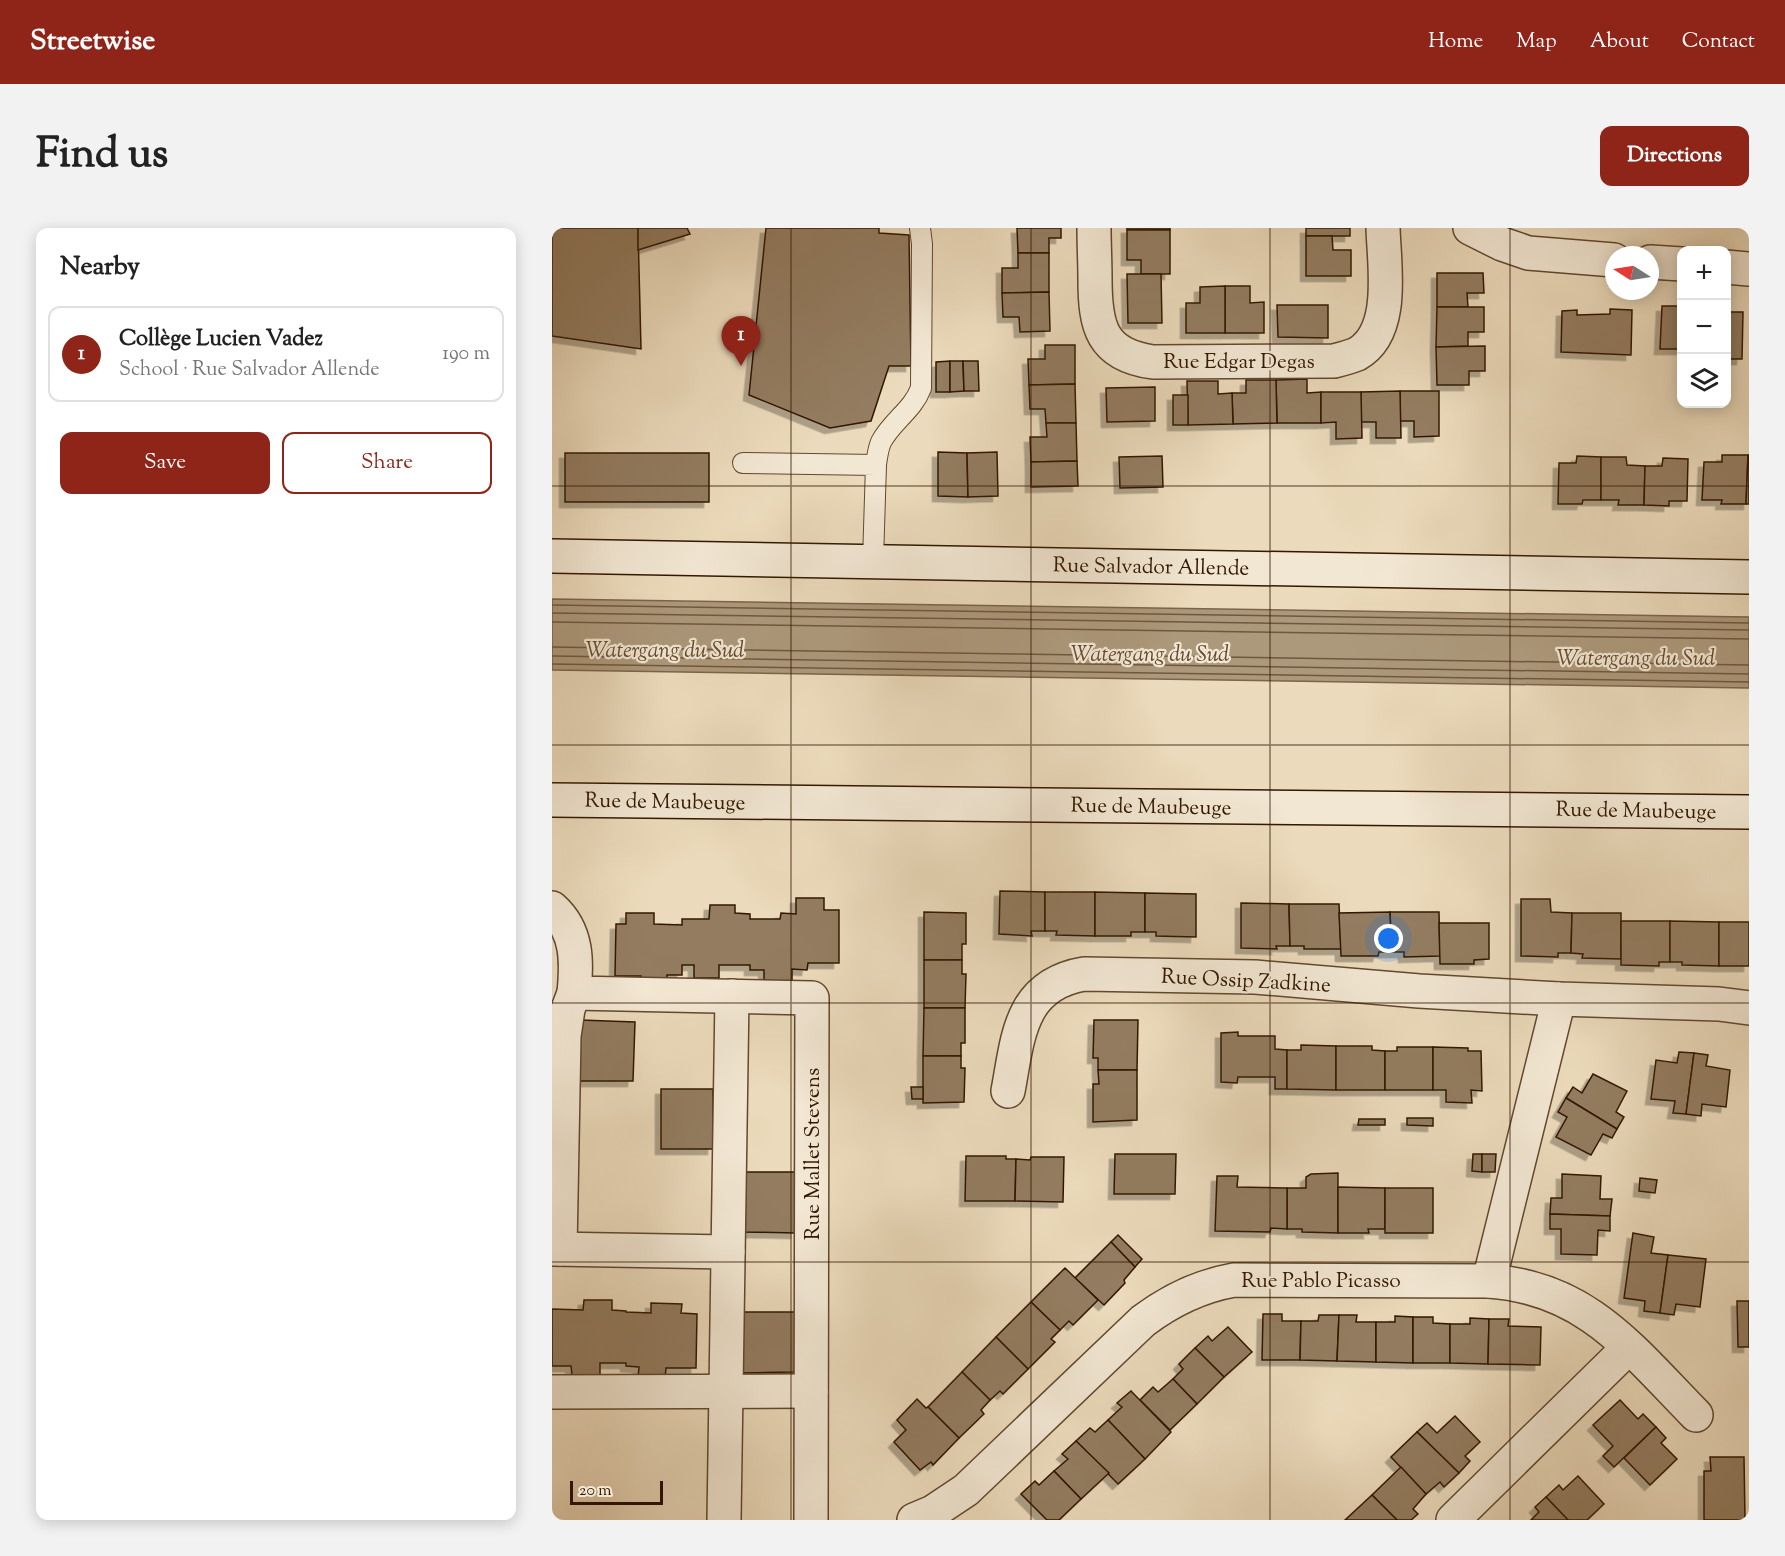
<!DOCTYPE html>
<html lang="en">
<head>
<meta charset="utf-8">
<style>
	:root { --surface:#fff; --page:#f2f2f2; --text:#222; --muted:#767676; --line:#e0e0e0; --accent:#8f2418 }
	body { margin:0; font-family:"Sorts Mill Goudy",serif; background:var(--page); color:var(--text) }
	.controls { position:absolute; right:18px; top:18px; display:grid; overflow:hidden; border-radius:12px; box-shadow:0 3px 15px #0003 }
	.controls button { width:54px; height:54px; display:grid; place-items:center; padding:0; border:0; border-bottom:2px solid var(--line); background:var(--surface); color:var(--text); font:30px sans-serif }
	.compass { position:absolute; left:1053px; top:18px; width:54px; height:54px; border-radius:50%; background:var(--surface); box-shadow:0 3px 15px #0003; rotate:282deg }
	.scale { position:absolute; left:18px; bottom:15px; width:93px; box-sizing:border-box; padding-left:6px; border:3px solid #331700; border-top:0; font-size:16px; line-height:21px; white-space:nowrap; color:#331700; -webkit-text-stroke:4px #f2e7d3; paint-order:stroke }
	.you { position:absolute; left:837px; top:711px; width:21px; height:21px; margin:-15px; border:4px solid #fff; border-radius:50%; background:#1a73e8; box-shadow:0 0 0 9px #1a73e833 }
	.badge { display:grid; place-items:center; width:39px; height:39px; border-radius:50%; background:var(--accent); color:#fff; font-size:20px; font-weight:700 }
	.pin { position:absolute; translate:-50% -50px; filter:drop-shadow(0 2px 3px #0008) }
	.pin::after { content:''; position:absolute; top:32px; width:21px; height:18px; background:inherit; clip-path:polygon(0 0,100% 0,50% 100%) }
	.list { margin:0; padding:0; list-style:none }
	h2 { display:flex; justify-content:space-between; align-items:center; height:78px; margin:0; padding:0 24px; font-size:26px }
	h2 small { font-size:20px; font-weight:400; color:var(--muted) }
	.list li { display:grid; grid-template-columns:39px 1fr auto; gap:18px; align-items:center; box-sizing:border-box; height:96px; margin:0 12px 12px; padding:0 12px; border:2px solid var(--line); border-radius:12px }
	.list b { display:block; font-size:22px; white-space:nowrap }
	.list p { margin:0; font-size:20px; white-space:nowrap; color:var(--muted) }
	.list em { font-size:20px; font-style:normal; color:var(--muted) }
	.actions { display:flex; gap:12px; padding:18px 24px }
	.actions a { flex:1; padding:14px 0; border:2px solid var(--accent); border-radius:12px; text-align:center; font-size:21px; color:var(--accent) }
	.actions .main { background:var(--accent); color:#fff }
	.icon { flex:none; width:33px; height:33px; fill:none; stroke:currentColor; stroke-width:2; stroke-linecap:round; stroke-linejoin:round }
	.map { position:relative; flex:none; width:1197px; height:1292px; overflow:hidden; border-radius:12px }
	header { display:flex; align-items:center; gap:36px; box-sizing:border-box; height:84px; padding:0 30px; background:var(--accent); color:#fff }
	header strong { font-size:28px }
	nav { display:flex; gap:33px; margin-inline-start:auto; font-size:21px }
	.intro { display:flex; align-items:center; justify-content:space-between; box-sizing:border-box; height:144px; padding:0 36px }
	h1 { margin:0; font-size:42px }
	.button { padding:15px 27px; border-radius:12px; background:var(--accent); color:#fff; font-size:21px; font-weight:700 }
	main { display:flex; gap:36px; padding:0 36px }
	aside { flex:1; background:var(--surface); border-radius:12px; box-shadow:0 3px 15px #0003 }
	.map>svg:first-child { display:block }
	.water { fill:#ac987b; stroke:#7c644a; stroke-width:1.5 }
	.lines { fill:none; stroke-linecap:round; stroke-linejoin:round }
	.shore { stroke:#70583e; stroke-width:1.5 }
	.building { fill:#937c61; stroke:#331700; stroke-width:1.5; filter:url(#shadow) }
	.lane-casing { stroke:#61482f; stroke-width:22 }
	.street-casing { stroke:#61482f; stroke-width:36 }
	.secondary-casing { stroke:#331700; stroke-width:36 }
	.lane { stroke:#f2e7d3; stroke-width:20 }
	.street { stroke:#f2e7d3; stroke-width:33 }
	.secondary { stroke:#f2e7d3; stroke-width:33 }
	.grid { fill:none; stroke:#331700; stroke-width:1.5; stroke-opacity:0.55 }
	.labels { text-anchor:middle; stroke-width:4.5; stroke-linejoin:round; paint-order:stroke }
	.street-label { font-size:21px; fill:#331700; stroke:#f2e7d3 }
	.water-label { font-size:22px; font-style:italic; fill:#634b31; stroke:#f2e7d3 }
</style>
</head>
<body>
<header>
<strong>Streetwise</strong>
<nav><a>Home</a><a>Map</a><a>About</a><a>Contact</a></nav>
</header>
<div class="intro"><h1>Find us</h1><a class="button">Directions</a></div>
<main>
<aside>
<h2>Nearby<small></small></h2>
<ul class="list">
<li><span class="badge">1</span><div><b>Collège Lucien Vadez</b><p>School · Rue Salvador Allende</p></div><em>190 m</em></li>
</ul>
<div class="actions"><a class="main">Save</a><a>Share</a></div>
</aside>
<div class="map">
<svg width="1197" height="1292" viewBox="0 0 1197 1292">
	<defs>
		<filter id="shadow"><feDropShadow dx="-5.5" dy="5.5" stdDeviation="0" flood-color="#0004"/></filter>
	</defs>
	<rect width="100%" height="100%" fill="#ebdabb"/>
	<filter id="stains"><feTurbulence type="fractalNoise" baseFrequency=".00333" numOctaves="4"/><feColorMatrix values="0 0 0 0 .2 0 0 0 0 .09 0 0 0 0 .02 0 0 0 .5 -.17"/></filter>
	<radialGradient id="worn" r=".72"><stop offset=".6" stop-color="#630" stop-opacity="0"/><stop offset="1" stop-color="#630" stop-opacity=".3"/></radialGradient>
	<polygon class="water" points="0,371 1197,389 1197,460 0,442"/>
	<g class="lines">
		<g class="shore">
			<polyline points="0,377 1197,395"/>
			<polyline points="0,385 1197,402"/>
			<polyline points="0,394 1197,411"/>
			<polyline points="0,419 1197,437"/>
			<polyline points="0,428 1197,446"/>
			<polyline points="0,436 1197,454"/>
		</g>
	</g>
	<g class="building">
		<polygon points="0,0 86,0 89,121 0,108"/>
		<polygon points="86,0 135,0 138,6 86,22"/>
		<polygon points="214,0 327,0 327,5 357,7 359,138 337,138 319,193 278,200 197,167"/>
		<polygon points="465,0 509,0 509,10 497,10 497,25 466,25"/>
		<rect x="575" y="0" width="43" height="2"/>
		<rect x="754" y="0" width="44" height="8"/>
		<polygon points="575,2 618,2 618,46 589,46 589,32 575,32"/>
		<polygon points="754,8 780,8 781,22 799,22 799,48 754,48"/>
		<polygon points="466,25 497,25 497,64 450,65 450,40 466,40"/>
		<polygon points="885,45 931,45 932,65 915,65 916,79 885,79"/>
		<polygon points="575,46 609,46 610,95 576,95"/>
		<polygon points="673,58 698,58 698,75 712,74 712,105 673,105"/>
		<polygon points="673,58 673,105 634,105 634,75 648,75 648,59"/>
		<polygon points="497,64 498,103 468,104 467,89 451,89 450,65"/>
		<polygon points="725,77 776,77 776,110 726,109"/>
		<polygon points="1110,78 1130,78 1130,121 1108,121"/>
		<polygon points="885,79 932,79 932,104 916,104 916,118 884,119"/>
		<polygon points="1058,81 1080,82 1079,127 1009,124 1010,83 1025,82 1025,87 1058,86"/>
		<polygon points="1174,84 1191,84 1190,131 1174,131"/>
		<polygon points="493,117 523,117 523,156 477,157 476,131 493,131"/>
		<polygon points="933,118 933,143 917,143 917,157 885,157 884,119"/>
		<polygon points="398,133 398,164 384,164 384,134"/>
		<polygon points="398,133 411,133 412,163 398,164"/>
		<polygon points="411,133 426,133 427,163 412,163"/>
		<polygon points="755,151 755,165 769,164 769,195 725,195 724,152"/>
		<polygon points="694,152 724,152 725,195 681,196 680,165 694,165"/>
		<polygon points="635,153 666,153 666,166 680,165 681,196 636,197"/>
		<polygon points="523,156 524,195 494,195 493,181 478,181 477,157"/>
		<polygon points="603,159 603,193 555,194 554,160"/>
		<polygon points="848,163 887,163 887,208 862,209 862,193 848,193"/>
		<polygon points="848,163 849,210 824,210 824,194 809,194 809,164"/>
		<polygon points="769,164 809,164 810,210 784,211 784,194 769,195"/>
		<rect x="621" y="167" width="15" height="30"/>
		<polygon points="494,195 524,195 525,233 479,234 478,209 495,209"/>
		<polygon points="386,224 415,225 416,269 386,268"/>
		<polygon points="445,224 446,268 416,269 415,225"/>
		<rect x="13" y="225" width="144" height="49"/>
		<polygon points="1170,227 1196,227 1194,276 1169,276 1170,272 1150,272 1152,234 1170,234"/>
		<polygon points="1196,227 1197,227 1197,276 1194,276"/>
		<polygon points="610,228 611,259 568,260 567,229"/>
		<polygon points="1025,228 1049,229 1049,272 1031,272 1030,276 1006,276 1007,235 1024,235"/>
		<polygon points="1049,229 1074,229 1075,237 1093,238 1092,277 1066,277 1067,272 1049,272"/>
		<polygon points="1111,230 1136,231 1135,273 1117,273 1117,278 1092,277 1093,238 1110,238"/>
		<polygon points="525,233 526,258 479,259 479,234"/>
		<polygon points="448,663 493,664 493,703 479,703 480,708 447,706"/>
		<polygon points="493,664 543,664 543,708 504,707 505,703 493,703"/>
		<polygon points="543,664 593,665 593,704 579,704 579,708 543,708"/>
		<polygon points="593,665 644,666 644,709 604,708 604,704 593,704"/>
		<polygon points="244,670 272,670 272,682 287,682 287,735 256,735 255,742 240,741 240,754 212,753 212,742 198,742 198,737 167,737 167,750 142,750 142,737 130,737 130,747 115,747 115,756 89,756 89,748 63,748 64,696 74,696 74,685 102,685 102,696 130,697 130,691 157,691 158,677 183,677 183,685 198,686 198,691 228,691 229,685 244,686"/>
		<polygon points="969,671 998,671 999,684 1020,685 1019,725 1006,725 1006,729 969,728"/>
		<polygon points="689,675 737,676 738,718 724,718 725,721 689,720"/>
		<polygon points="737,676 787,676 789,721 752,721 752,718 738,718"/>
		<polygon points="372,684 414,685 414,716 410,716 410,732 372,732"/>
		<polygon points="838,684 840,724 827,724 826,728 789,728 787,685"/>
		<polygon points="838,684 887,684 888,728 852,729 852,724 840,724"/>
		<polygon points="1020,685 1069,685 1069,731 1030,730 1031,726 1019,725"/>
		<polygon points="1069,693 1118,693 1118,734 1107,734 1107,738 1069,737"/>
		<polygon points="1118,693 1167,694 1167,738 1130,737 1130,734 1118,734"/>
		<rect x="1167" y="694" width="30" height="44"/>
		<polygon points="887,695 937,695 937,731 922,732 922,736 888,736"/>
		<polygon points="372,732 410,732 410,746 414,746 413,780 372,780"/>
		<polygon points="372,780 413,780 413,815 409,815 409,828 371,828"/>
		<polygon points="28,792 83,794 81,853 27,853"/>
		<polygon points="542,792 586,792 585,842 546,842 546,830 541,830"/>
		<polygon points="686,804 686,808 723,808 723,821 735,822 735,861 723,861 723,849 686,849 685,855 669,854 669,805"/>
		<polygon points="749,817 784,818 784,862 735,861 735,822 749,822"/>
		<polygon points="784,818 820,818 820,822 833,823 833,862 784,862"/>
		<polygon points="845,819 881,819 881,862 833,862 833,823 845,823"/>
		<polygon points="881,819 916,820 916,823 929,823 930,863 919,862 920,875 894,874 894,862 881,862"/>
		<polygon points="1127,824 1142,825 1134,886 1121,885 1123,873 1099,871 1104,832 1125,835"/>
		<polygon points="1142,825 1156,827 1154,838 1178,842 1174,879 1150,876 1149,888 1134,886"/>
		<polygon points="371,828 409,828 409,840 413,840 412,874 371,875"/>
		<polygon points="546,842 585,842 585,892 541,894 541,856 547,856"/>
		<polygon points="1041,846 1075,863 1064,884 1072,889 1065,901 1014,870 1021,859 1030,865"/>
		<polygon points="359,859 371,859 371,871 360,871"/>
		<rect x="109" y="861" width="52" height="60"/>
		<polygon points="1014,870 1065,901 1060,910 1051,906 1039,927 1004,909 1015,889 1006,884"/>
		<polygon points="855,890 881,890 881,898 855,897"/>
		<polygon points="807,891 833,891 833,897 806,897"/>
		<polygon points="563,926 624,926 623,966 562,966"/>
		<polygon points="921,926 930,926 930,944 920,943"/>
		<polygon points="930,926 944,926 943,944 930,944"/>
		<polygon points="414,928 454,928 454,931 464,931 463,973 413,973"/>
		<polygon points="479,929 512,929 511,974 463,973 464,931 478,932"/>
		<polygon points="192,944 245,944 244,1005 191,1004"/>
		<polygon points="786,945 786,1005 750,1004 750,1001 735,1001 735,960 754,960 754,949 759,946"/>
		<polygon points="1010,946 1049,948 1048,971 1060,971 1058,988 998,986 999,970 1010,970"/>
		<polygon points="665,948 686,948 685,959 735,960 735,1001 719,1000 718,1004 663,1003"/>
		<polygon points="1088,950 1105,952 1103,965 1087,963"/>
		<polygon points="786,959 833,960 833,1001 816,1001 817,1005 786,1005"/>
		<rect x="833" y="960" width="48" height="45"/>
		<polygon points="998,986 1058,988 1058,1003 1046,1002 1045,1027 1009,1026 1009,1001 998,1001"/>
		<polygon points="1081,1005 1102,1009 1099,1025 1116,1027 1108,1085 1092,1083 1093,1073 1072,1070"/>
		<polygon points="566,1007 590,1031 583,1039 559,1014"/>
		<polygon points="559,1014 583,1039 572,1052 573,1055 552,1077 523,1050"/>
		<polygon points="1116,1027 1154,1031 1148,1079 1124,1076 1122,1087 1108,1085"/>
		<polygon points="513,1040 546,1072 521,1097 517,1093 508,1102 479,1074"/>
		<polygon points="32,1072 60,1072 60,1082 74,1083 74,1084 99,1085 99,1075 130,1076 129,1085 145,1086 144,1140 114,1140 113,1151 86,1150 87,1139 74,1138 74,1135 48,1135 48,1147 20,1147 19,1138 0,1138 0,1081 31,1082"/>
		<polygon points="1185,1073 1197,1073 1197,1119 1186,1119"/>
		<polygon points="479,1074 508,1102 499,1111 503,1114 476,1141 444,1109"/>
		<polygon points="189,1084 243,1084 243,1144 189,1145"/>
		<polygon points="711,1086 730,1086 730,1093 749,1093 748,1132 710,1132"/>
		<polygon points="767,1087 787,1087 785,1133 748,1132 749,1093 766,1093"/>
		<polygon points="787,1087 805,1087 804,1094 824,1094 824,1134 785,1133"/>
		<polygon points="843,1088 861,1089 861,1135 824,1134 824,1094 843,1094"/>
		<polygon points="861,1089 881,1089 881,1095 898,1096 898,1135 861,1135"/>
		<polygon points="918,1090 937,1091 936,1136 898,1135 898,1096 918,1096"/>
		<polygon points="937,1091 957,1091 956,1098 989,1099 988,1137 936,1136"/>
		<polygon points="676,1099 700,1124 672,1149 643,1120 656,1108 660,1113"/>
		<polygon points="444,1109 476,1141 451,1166 448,1163 438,1172 410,1144"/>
		<polygon points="643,1120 672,1149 645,1176 621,1151 631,1141 627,1136"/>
		<polygon points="410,1144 438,1172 429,1182 432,1186 407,1210 376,1179"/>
		<polygon points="621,1151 645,1176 618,1202 588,1172 601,1159 606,1164"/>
		<polygon points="579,1163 619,1204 593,1231 556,1192 570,1179 565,1175"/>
		<polygon points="365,1171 374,1180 376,1179 407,1210 381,1237 379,1234 368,1242 342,1214 354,1202 345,1192"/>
		<polygon points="1068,1172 1086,1191 1091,1186 1104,1199 1062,1239 1051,1228 1061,1218 1041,1197"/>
		<polygon points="903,1188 928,1214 913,1228 918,1233 907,1245 865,1204 875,1195 885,1205"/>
		<polygon points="556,1192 593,1231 566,1256 524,1213 538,1200 543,1204"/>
		<polygon points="1104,1199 1114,1210 1109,1215 1125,1231 1098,1257 1072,1230"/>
		<polygon points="865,1204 907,1245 892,1259 888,1254 874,1266 839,1229"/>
		<polygon points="524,1213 557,1245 529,1271 502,1243 516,1231 510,1226"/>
		<polygon points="1158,1229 1192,1229 1193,1292 1152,1292 1152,1243 1159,1243"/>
		<polygon points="849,1239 874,1266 861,1281 866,1286 859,1292 845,1292 820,1267"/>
		<polygon points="502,1243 529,1271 507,1292 495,1292 469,1266 483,1253 487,1257"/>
		<polygon points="1026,1248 1052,1276 1035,1292 1016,1292 994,1269 1007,1257 1011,1262"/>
		<polygon points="820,1267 845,1292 793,1292"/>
		<polygon points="994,1269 1016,1292 979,1292 987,1284 983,1279"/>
	</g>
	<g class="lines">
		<defs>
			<g id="lane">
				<polyline points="191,235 324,237 321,333"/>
				<path d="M324,237C325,229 326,221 329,214C340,193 361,182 369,160L370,16L368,0"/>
			</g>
			<g id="street">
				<path d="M542,0C542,17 543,34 543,51C543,98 549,127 601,134L782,133C790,131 798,129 805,126C844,104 832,37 831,0"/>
				<polyline points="918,0 950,16 976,25 1062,32"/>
				<polyline points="1098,34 1130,36"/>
				<polyline points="1174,39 1197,41"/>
				<path d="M0,680C26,703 25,734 22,765L260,770L259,1292"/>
				<path d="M456,863C466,810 467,757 532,746L703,749L867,763L1007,771L1167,776L1197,780"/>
				<polyline points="0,1021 176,1024"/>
				<polyline points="8,1021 12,808 16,781 22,765"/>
				<polyline points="937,1053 1007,771"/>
				<polyline points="0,1164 259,1163"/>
				<polyline points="172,1292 180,768"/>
				<path d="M362,1292L381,1284L414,1262L591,1093C619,1072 648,1058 682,1052L937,1053C1035,1060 1079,1121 1144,1187"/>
				<polyline points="901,1292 1077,1119"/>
			</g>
			<g id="secondary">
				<polyline points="0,328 1197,349"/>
				<polyline points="0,572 1197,584"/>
			</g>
		</defs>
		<use href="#lane" class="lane-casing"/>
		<use href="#street" class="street-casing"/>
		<use href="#secondary" class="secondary-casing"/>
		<use href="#lane" class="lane"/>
		<use href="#street" class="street"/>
		<use href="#secondary" class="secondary"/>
	</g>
	<path class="grid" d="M239,0V1292M479,0V1292M718,0V1292M958,0V1292M0,258H1197M0,517H1197M0,775H1197M0,1034H1197"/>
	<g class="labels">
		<g class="street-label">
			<text x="687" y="140">Rue Edgar Degas</text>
			<text transform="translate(599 338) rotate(1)" y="7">Rue Salvador Allende</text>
			<text transform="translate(113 573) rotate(1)" y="7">Rue de Maubeuge</text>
			<text transform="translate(599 578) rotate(1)" y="7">Rue de Maubeuge</text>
			<text transform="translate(1084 582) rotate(1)" y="7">Rue de Maubeuge</text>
			<text transform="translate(694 752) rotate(3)" y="7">Rue Ossip Zadkine</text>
			<text transform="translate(260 926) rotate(-90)" y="7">Rue Mallet Stevens</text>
			<text x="769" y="1059">Rue Pablo Picasso</text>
		</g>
		<g class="water-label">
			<text x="113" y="429">Watergang du Sud</text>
			<text x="598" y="433">Watergang du Sud</text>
			<text x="1084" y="437">Watergang du Sud</text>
		</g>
	</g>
	<rect width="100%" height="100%" filter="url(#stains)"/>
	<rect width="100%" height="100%" fill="url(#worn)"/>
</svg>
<div class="controls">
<button>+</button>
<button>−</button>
<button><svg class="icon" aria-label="layers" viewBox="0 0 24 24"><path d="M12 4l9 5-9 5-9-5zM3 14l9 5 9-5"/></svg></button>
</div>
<svg class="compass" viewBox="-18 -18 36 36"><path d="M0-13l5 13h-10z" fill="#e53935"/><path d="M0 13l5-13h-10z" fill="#767676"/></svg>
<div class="scale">20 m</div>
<div class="you"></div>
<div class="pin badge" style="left:189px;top:138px">1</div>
</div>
</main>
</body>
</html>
